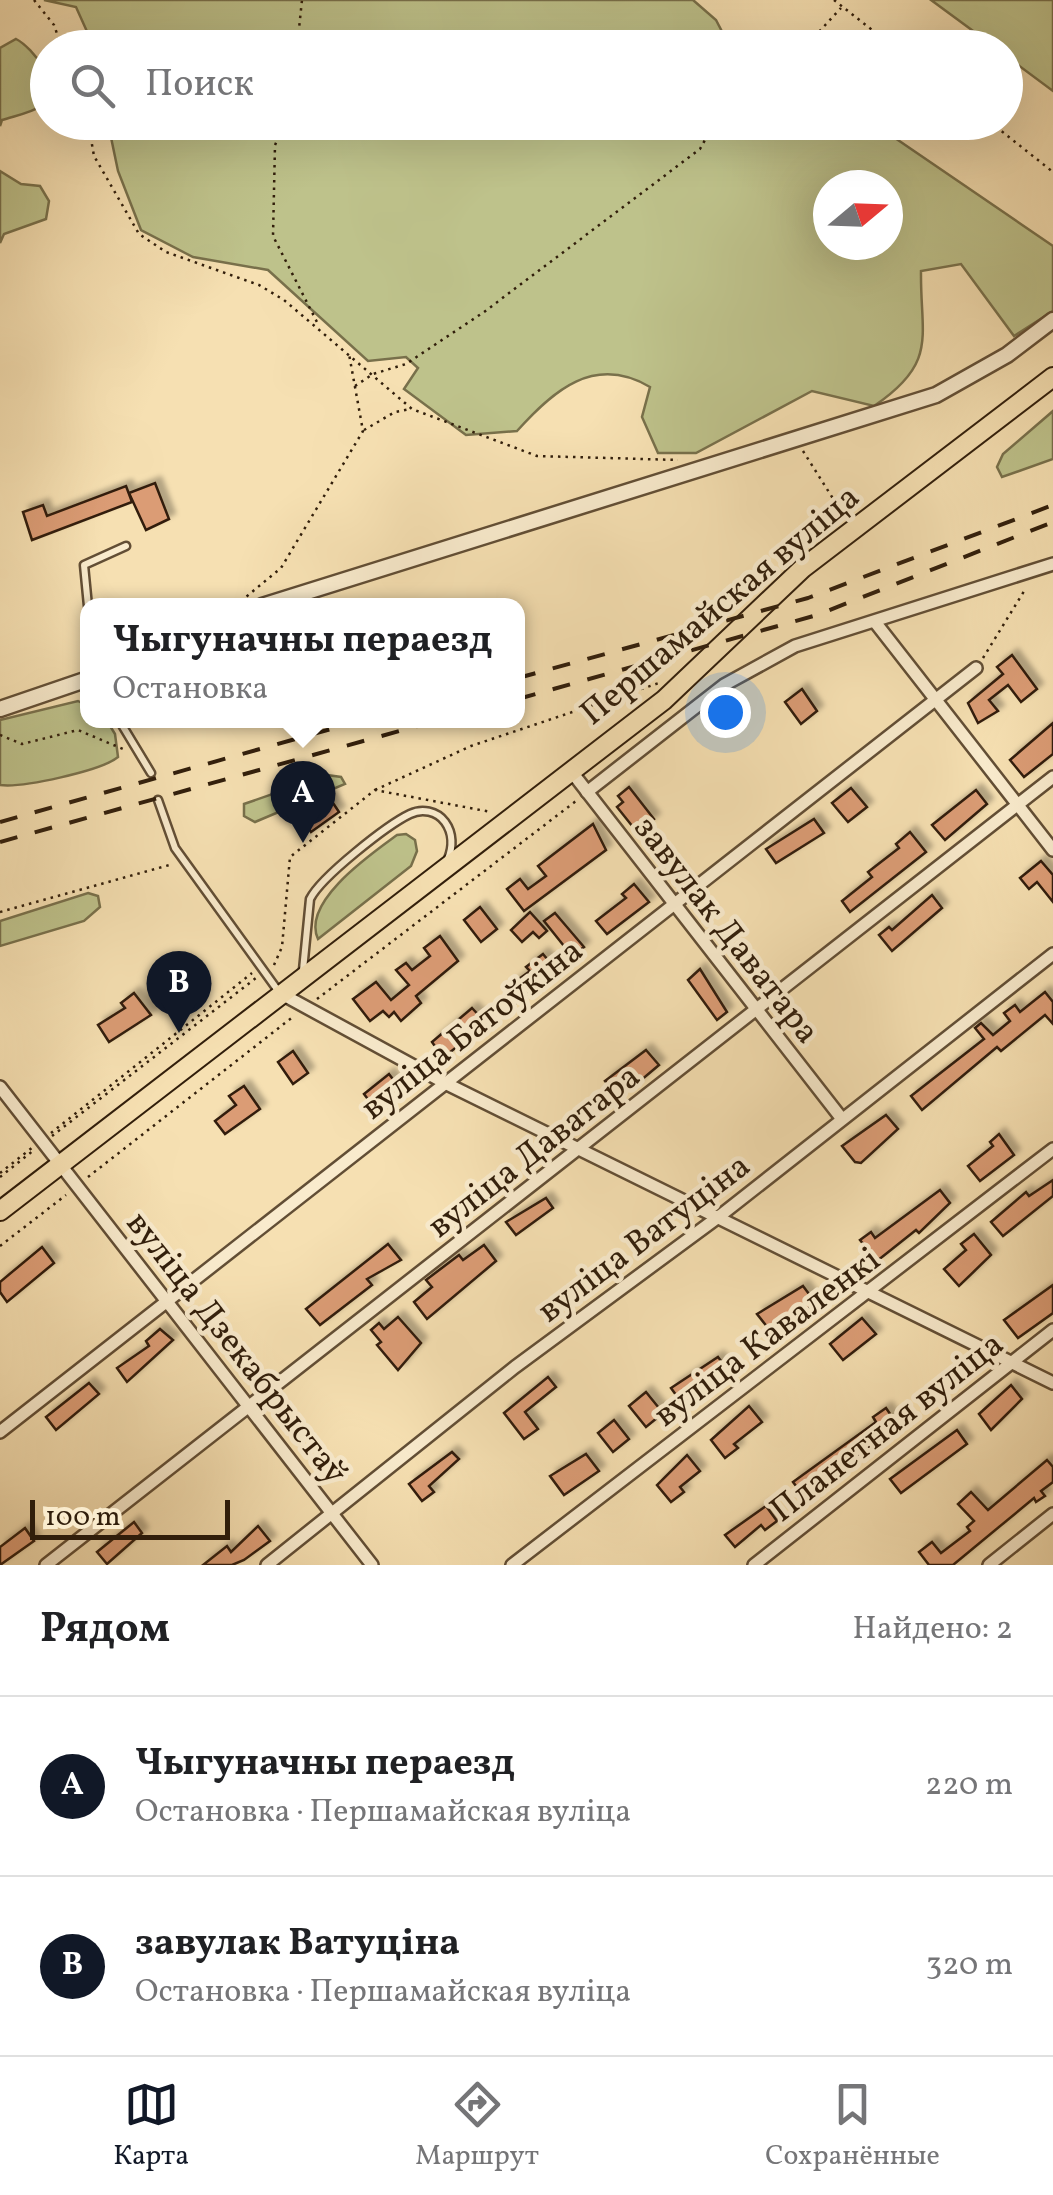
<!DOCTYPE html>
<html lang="ru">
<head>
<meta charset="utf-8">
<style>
	:root { --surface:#fff; --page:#f2f2f2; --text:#202124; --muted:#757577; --line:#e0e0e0; --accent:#111827 }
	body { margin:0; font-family:Vollkorn,serif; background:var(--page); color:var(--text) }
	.compass { position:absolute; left:813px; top:170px; width:90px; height:90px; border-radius:50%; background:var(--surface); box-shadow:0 10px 40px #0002; rotate:71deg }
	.scale { position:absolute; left:30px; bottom:25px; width:200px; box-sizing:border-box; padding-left:10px; border:5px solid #311e0b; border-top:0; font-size:28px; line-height:35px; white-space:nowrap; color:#311e0b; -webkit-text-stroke:8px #f9ebcd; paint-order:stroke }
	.you { position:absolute; left:725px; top:712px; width:35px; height:35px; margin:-25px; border:8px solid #fff; border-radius:50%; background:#1a73e8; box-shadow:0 0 0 15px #1a73e833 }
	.badge { display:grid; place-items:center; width:65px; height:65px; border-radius:50%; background:var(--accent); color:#fff; font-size:32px; font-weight:700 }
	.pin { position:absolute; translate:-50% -82px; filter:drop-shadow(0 2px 5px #0008) }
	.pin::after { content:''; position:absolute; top:52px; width:35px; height:30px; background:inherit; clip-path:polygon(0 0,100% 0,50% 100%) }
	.popup { position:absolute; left:80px; top:598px; width:445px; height:130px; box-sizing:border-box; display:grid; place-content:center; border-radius:20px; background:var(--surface); filter:drop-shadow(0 2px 8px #0005); font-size:32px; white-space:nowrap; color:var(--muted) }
	.popup b { font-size:38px; color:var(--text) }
	.popup::after { content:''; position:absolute; left:50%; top:100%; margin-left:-20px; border:20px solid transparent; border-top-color:var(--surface) }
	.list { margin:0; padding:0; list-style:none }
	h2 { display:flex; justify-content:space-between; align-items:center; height:130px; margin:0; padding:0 40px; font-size:42px }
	h2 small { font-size:32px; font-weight:400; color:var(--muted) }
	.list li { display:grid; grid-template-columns:65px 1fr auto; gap:30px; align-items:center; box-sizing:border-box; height:180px; padding:0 40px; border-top:2px solid var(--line) }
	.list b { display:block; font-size:38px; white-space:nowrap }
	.list p { margin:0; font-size:32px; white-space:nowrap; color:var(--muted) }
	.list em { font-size:32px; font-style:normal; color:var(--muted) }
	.icon { flex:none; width:55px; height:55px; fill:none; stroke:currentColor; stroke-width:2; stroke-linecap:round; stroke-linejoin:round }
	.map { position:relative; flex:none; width:1053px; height:1565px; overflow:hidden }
	.search { position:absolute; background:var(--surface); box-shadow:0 10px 40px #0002; left:30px; right:30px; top:30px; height:110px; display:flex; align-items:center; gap:25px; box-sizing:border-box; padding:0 35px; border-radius:55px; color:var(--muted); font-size:38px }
	.sheet { height:490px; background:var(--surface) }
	nav { display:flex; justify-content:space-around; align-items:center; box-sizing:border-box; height:140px; border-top:2px solid var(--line); background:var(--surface); font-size:28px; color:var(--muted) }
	nav a { display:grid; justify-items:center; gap:5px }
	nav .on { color:var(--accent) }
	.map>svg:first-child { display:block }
	.green { fill:#bec28b; stroke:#78704b; stroke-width:2.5; fill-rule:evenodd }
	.building { fill:#db9c75; stroke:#311e0b; stroke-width:2.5; filter:url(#shadow) }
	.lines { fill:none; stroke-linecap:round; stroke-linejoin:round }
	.service-casing { stroke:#624e35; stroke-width:11 }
	.minor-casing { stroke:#624e35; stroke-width:16 }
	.tertiary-casing { stroke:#624e35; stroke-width:19 }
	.primary-casing { stroke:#311e0b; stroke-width:22 }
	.path { stroke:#311e0b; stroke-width:2.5; stroke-dasharray:2.5 5; stroke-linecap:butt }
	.service { stroke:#f9ebcd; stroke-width:6 }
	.minor { stroke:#f9ebcd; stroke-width:11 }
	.tertiary { stroke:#f9ebcd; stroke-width:14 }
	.primary { stroke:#f6e0b2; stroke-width:18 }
	.rail { stroke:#311e0b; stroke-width:4; stroke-dasharray:18 18; stroke-linecap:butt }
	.labels { text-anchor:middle; stroke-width:9; stroke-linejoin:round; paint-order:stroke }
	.street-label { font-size:35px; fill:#311e0b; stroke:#f9ebcd }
</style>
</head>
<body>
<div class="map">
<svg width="1053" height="1565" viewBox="0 0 1053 1565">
	<defs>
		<filter id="shadow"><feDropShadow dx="6" dy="-6" stdDeviation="2.5" flood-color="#0004"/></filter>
	</defs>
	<rect width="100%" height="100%" fill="#f6e0b2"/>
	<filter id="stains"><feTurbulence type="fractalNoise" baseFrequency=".002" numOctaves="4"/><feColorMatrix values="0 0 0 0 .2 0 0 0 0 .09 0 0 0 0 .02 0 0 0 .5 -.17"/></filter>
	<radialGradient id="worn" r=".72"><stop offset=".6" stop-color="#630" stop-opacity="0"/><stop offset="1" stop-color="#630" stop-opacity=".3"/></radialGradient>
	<g class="green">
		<polygon points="44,0 693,0 716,20 730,47 94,47 76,7"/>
		<polygon points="931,0 1053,0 1053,91 1006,56 1006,48 995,47"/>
		<path d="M16,39C32,47 67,89 41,106C31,113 14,116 2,120L0,126V48Z"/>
		<path d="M108,123H873L1053,246V311L1014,336L961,264L921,271C920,336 939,362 874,406L812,391L696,453H658L642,417L650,387C594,354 553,391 517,431L466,435L404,389L418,368L406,357L368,361L268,270L193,257L141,230L118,171ZM828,185H888V245H828Z"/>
		<polygon points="0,171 21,184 40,186 49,201 46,219 4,234 0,243"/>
		<polygon points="1053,411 1053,459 1002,477 997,467 1003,454"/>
		<path d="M78,701L88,706V720L107,721L115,734L118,757C101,771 22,788 0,785V720Z"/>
		<polygon points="327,775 341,777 345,784 255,822 244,816 244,804"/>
		<path d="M406,834L415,840L417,851L411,866L318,939C301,902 371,854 397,835Z"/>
		<polygon points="88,893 98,896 100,907 84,921 0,946 0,921"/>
	</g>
	<g class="building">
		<polygon points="155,483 169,519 146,530 129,493"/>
		<polygon points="126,486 132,502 32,540 23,512 43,505 47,516"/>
		<polygon points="1012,655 1037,689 1021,702 1008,685 989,700 998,711 978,723 968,703 1003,674 997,667"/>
		<polygon points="802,689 817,711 801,724 785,702"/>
		<polygon points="1053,723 1053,754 1024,777 1010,760"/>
		<polygon points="629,787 654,819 637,832 617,807 623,802 618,796"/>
		<polygon points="851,788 867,807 848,822 832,803"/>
		<polygon points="976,790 987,804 945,840 932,825"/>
		<polygon points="329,797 339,812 311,832 298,813"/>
		<polygon points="814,819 824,833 776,863 766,849"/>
		<polygon points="593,824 606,850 524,911 507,889 520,879 528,889 546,876 538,866"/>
		<polygon points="910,832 926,852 850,912 842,901 872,877 868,872 899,848 896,844"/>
		<polygon points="1041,861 1053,875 1053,902 1037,882 1029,889 1020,878"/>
		<polygon points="634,884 649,902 607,934 596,921 626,898 622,894"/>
		<polygon points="932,895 942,908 892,951 879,935 889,927 892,930"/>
		<polygon points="480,907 497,929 481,942 464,920"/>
		<polygon points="530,912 547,931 539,938 533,932 522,942 511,930"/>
		<polygon points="555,913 584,947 572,956 544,921"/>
		<polygon points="440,936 458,961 416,996 421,1003 401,1021 394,1012 389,1017 383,1011 370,1021 353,999 376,982 391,1000 409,985 396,970 406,963 412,970 430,956 424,948"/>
		<polygon points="543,954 557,971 515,1004 505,989 530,971 526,967"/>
		<polygon points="700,969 727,1012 717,1020 688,980"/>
		<polygon points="1045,992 1053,1002 1053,1024 1045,1015 1001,1051 997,1047 922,1110 911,1096 984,1039 975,1028 981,1023 993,1035 1010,1021 1004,1013 1015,1005 1020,1012"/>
		<polygon points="134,993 151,1015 109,1042 98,1025 125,1008 121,1003"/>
		<polygon points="472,1008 486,1023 443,1058 432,1042"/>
		<polygon points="646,1050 659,1065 633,1087 629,1081 615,1093 605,1081"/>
		<polygon points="293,1051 308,1073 293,1084 278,1062"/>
		<polygon points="389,1074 401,1090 376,1110 364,1094"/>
		<polygon points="244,1086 260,1109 225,1134 215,1121 236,1105 229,1096"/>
		<polygon points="886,1115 898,1129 861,1163 855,1162 842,1146"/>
		<polygon points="999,1134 1014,1155 980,1181 968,1166 993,1146 990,1142"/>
		<polygon points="1053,1180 1053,1196 1003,1236 991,1222 1026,1192 1029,1196"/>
		<polygon points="940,1190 950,1203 919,1233 916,1230 877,1261 860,1240 871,1232 875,1238"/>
		<polygon points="546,1198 553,1208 516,1235 506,1222"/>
		<polygon points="974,1234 991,1255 959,1286 944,1269 966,1250 961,1244"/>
		<polygon points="388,1244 401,1260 367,1279 372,1285 320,1325 306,1309"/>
		<polygon points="484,1245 496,1261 427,1319 414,1302 432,1287 426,1280 459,1255 463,1260"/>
		<polygon points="42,1247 54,1263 7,1302 0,1292 0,1282"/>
		<polygon points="1053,1285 1053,1313 1018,1338 1004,1320"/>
		<polygon points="803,1286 815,1302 776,1338 757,1314"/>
		<polygon points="398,1317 421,1343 398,1370 377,1345 381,1342 371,1330 379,1323 384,1329"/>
		<polygon points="862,1318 876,1334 843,1360 830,1344"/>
		<polygon points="160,1329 173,1340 127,1382 117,1368 149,1346 146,1341"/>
		<polygon points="718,1357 729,1371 684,1406 671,1388"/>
		<polygon points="548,1377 556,1387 525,1412 538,1429 524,1439 504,1413"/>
		<polygon points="89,1383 99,1394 56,1430 46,1417"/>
		<polygon points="1011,1385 1022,1399 991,1430 979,1414"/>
		<polygon points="646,1392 663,1413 646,1427 629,1406"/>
		<polygon points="749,1406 762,1422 734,1444 738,1448 725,1458 711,1440"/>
		<polygon points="886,1408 897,1424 805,1498 793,1482 876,1422 873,1417"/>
		<polygon points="614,1420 629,1439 613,1452 598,1433"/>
		<polygon points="957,1430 967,1444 901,1493 890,1479"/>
		<polygon points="452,1452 459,1459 429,1486 434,1492 422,1501 409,1484"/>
		<polygon points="586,1454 599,1471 564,1495 550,1476"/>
		<polygon points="687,1455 700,1471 680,1487 684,1492 671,1502 657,1485"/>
		<polygon points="1047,1460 1053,1467 1053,1482 1041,1491 1045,1496 1036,1502 1034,1498 953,1565 929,1565 919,1552 932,1542 941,1553 970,1531 967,1527 974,1521 958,1504 971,1492 988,1510"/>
		<polygon points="766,1506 777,1521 765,1530 761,1525 735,1547 725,1535"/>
		<polygon points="134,1522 142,1533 107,1564 97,1552"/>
		<polygon points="258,1526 270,1541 244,1560 232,1565 203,1565 227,1546 231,1552"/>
		<polygon points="25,1528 34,1541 0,1565 0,1547"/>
	</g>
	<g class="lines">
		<defs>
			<g id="service">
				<polyline points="88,606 84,565 126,546"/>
				<polyline points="119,720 151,773"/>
				<polyline points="158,800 175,848 279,992"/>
				<path d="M303,970L310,899C321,877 387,825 410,814C422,808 437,811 445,822C453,833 453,847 448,859"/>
			</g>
			<g id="minor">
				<polyline points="875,622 1053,850"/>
				<polyline points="571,771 842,1119"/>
				<polyline points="587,792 724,685 795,646 1053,564"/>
				<polyline points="280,993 445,1083 1053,1383"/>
				<polyline points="0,1087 372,1565"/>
				<polyline points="0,1432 976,668"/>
				<polyline points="46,1565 1053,777"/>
				<polyline points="267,1565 515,1367 721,1215 1053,954"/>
				<polyline points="512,1565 1053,1149"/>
				<polyline points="754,1565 1053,1330"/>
				<polyline points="989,1565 1053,1514"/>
			</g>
			<g id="tertiary">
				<polyline points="262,606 936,395 1007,355 1053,320"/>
				<polyline points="0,709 88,679"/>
			</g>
			<polyline id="primary" points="0,1211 664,700 803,568 1053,377"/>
		</defs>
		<use href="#service" class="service-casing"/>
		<use href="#minor" class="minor-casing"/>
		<use href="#tertiary" class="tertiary-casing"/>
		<use href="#primary" class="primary-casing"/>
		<g class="path">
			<polyline points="34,0 54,25 62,48"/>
			<polyline points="834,0 895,48"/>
			<polyline points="297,48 302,0"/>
			<polyline points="804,48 841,8"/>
			<polyline points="88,122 94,156 139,234 166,252 259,285 284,300 412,409 537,456 678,460"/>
			<polyline points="285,122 275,145 273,236 319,326"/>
			<polyline points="990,122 1053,172"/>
			<polyline points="355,386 373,374 406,364 484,312 700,149 715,122"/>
			<polyline points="364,430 395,412 411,409"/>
			<polyline points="803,451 844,516"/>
			<polyline points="235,606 281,568 363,431 349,354"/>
			<polyline points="983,658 1026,588"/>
			<polyline points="0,735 22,744 78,730 123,749"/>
			<polyline points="375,790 471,746 659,683"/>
			<polyline points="0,912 173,864"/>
			<polyline points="274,965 282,947 290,857 375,790 491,812"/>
			<polyline points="317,999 576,801"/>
			<polyline points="51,1133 252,973"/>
			<polyline points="52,1136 256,978"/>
			<polyline points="0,1173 33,1147"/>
			<polyline points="0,1177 34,1150"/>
			<polyline points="88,1177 294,1016"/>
			<polyline points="0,1246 66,1195"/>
		</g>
		<use href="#service" class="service"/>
		<use href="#minor" class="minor"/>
		<use href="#tertiary" class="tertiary"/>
		<use href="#primary" class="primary"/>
		<g class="rail">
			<polyline points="518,678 808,598 1053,505"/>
			<polyline points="518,699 817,615 1053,522"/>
			<polyline points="0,822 363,720"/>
			<polyline points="0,842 439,720"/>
		</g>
	</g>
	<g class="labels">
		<g class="street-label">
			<text transform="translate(719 604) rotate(-40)" y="12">Першамайская вуліца</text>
			<text transform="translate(728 929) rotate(52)" y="12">завулак Даватара</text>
			<text transform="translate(471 1028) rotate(-38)" y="12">вуліца Батоўкіна</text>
			<text transform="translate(533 1150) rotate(-38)" y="12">вуліца Даватара</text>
			<text transform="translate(643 1237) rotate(-37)" y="12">вуліца Ватуціна</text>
			<text transform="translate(766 1336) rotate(-37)" y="12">вуліца Каваленкі</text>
			<text transform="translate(238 1347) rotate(52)" y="12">вуліца Дзекабрыстаў</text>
			<text transform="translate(886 1426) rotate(-38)" y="12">Планетная вуліца</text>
		</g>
	</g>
	<rect width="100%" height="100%" filter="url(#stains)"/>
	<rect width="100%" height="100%" fill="url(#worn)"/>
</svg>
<svg class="compass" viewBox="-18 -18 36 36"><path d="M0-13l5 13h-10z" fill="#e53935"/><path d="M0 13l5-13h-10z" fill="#757577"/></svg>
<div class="scale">100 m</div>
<div class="you"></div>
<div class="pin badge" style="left:303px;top:843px">A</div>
<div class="popup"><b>Чыгуначны пераезд</b>Остановка</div>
<div class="pin badge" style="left:179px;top:1033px">B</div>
<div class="search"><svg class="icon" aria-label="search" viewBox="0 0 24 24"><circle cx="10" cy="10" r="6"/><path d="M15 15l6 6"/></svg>Поиск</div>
</div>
<section class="sheet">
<h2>Рядом<small>Найдено: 2</small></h2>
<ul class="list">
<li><span class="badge">A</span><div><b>Чыгуначны пераезд</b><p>Остановка · Першамайская вуліца</p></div><em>220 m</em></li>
<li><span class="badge">B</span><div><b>завулак Ватуціна</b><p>Остановка · Першамайская вуліца</p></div><em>320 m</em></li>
</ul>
</section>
<nav>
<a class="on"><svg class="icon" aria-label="map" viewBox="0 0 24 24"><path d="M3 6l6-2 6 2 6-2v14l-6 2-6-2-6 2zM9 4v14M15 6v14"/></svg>Карта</a>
<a><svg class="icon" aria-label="directions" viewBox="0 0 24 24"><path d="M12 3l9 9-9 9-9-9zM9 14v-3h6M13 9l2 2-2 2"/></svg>Маршрут</a>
<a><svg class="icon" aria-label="saved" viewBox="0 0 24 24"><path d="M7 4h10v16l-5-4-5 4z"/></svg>Сохранённые</a>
</nav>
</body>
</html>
